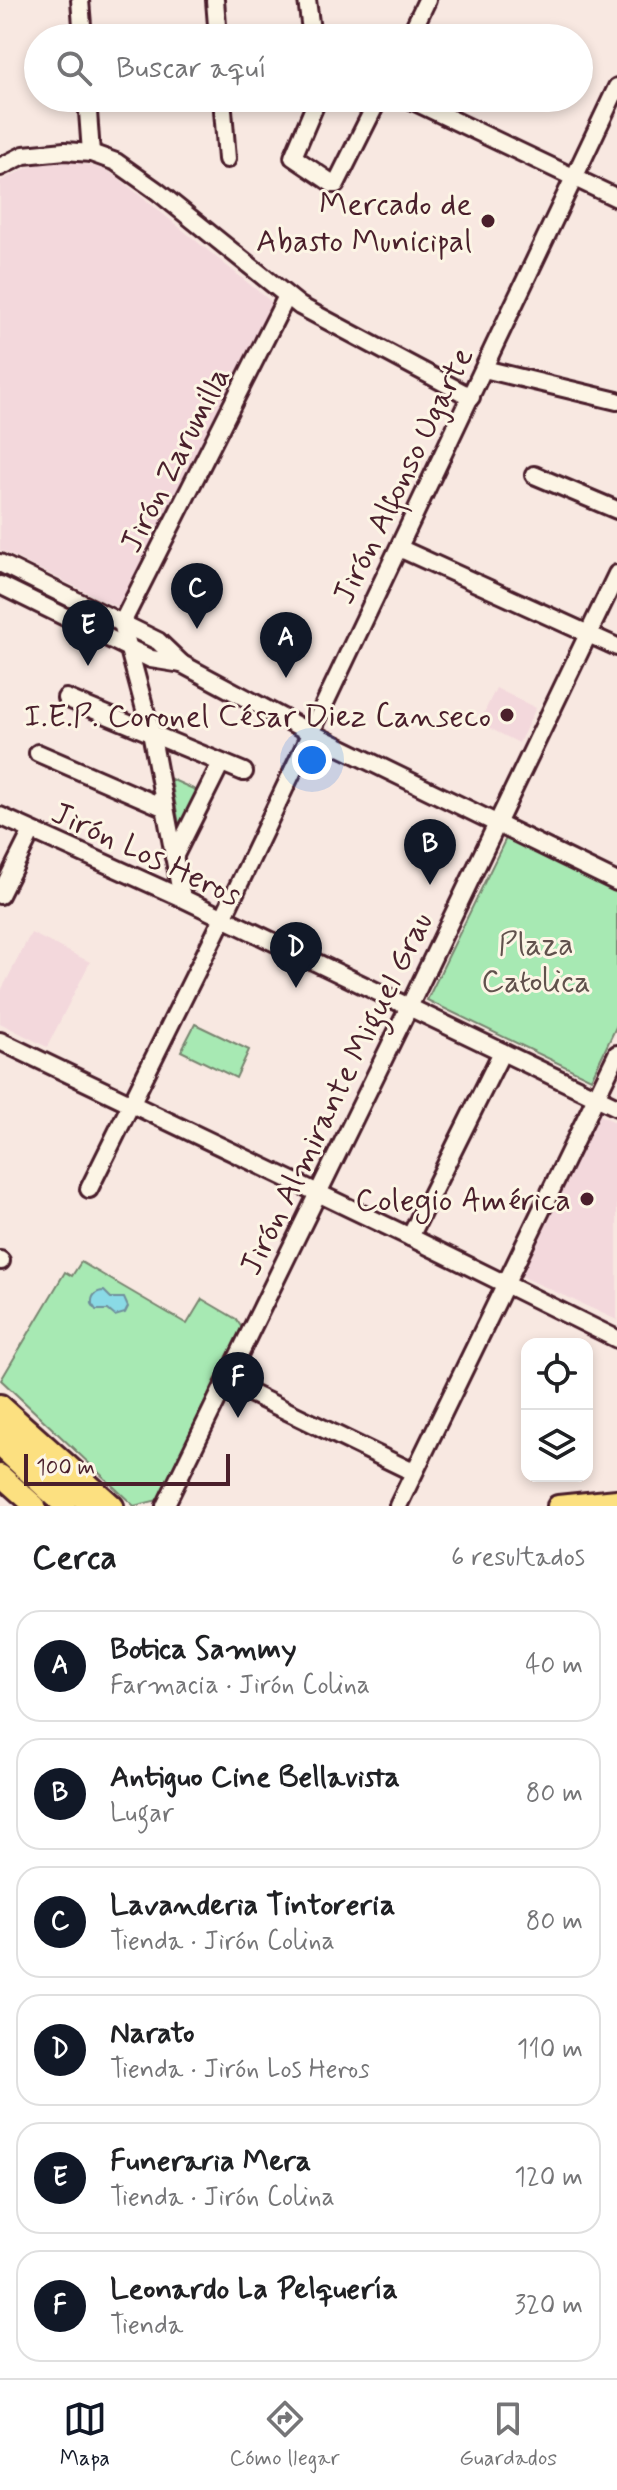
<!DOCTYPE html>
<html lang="es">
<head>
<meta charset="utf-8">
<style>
	:root { --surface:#fff; --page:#f2f2f2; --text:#202124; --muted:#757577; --line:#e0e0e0; --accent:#111827 }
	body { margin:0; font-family:Mynerve,sans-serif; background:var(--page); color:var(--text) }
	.controls { position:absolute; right:24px; bottom:24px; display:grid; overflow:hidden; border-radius:16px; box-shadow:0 4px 12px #0003 }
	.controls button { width:72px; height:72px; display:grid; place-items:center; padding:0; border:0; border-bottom:2px solid var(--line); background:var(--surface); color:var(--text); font:40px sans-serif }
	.scale { position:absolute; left:24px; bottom:20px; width:206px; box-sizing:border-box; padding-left:8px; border:4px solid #4a1f2b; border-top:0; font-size:22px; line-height:28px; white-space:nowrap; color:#4a1f2b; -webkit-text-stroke:6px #fcf5e5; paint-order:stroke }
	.you { position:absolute; left:312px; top:760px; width:28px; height:28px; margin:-20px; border:6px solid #fff; border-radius:50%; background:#1a73e8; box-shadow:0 0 0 12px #1a73e833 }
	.badge { display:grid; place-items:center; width:52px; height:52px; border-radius:50%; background:var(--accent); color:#fff; font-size:26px; font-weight:700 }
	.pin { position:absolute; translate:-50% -66px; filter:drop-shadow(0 2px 4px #0008) }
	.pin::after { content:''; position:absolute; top:42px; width:28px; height:24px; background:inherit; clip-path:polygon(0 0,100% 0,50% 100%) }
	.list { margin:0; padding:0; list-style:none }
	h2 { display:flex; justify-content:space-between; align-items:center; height:104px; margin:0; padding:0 32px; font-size:34px }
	h2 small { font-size:26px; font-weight:400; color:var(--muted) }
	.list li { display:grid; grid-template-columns:52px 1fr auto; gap:24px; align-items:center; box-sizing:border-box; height:112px; margin:0 16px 16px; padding:0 16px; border:2px solid var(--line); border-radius:24px }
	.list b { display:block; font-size:30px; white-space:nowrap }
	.list p { margin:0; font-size:26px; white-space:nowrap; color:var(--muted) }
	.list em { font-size:26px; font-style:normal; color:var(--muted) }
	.icon { flex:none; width:44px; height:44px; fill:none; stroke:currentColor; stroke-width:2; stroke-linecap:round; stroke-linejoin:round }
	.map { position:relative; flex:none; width:617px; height:1506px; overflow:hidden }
	.search { position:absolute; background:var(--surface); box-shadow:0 4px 12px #0003; left:24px; right:24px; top:24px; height:88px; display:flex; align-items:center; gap:20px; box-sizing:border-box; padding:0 28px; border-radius:44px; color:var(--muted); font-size:30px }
	.sheet { height:872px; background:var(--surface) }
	nav { display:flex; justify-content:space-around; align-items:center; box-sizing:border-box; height:112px; border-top:2px solid var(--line); background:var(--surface); font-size:22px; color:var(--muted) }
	nav a { display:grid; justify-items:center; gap:4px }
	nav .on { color:var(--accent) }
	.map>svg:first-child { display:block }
	.built { fill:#f3d8dc }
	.green { fill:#a7e9b3; stroke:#78846f; stroke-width:2 }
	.water { fill:#8adae6; stroke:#708f9b; stroke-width:2 }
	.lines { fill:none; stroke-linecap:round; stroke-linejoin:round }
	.minor-casing { stroke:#4a1f2b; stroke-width:22 }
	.major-casing { stroke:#4a1f2b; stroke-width:26 }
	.minor { stroke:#fcf5e5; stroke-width:16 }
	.major { stroke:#fce080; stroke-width:20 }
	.poi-dot { fill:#4a1f2b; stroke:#fcf5e5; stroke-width:3 }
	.labels { text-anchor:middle; stroke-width:6; stroke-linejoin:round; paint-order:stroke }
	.poi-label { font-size:32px; fill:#4a1f2b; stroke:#fcf5e5; text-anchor:end }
	.street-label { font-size:32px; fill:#4a1f2b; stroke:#fcf5e5 }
	.park-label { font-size:32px; fill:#61524d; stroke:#fcf5e5 }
</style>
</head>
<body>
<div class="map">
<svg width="617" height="1506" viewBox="0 0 617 1506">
	<rect width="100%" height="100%" fill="#f8e8e1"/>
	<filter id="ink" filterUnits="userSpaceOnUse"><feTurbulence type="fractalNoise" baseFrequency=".0125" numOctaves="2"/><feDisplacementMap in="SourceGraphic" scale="16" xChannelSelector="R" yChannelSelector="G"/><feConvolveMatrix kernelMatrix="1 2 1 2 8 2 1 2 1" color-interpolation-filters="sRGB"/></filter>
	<g filter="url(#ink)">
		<g class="built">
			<polygon points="70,161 102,168 116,176 274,304 123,610 0,550 0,181 29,167 45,162"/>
			<polygon points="496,688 536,708 519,743 479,723"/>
			<polygon points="31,933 90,962 47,1047 0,1023 0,993"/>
			<polygon points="596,1113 617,1123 617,1320 521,1276"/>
		</g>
		<g class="green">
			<polygon points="171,779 200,792 185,827 179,825"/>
			<polygon points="506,838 617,891 617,1025 591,1079 427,1000"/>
			<polygon points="195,1024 249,1050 236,1078 181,1051"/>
			<polygon points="81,1262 187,1324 202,1299 236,1319 242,1328 162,1499 134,1506 1,1380 65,1272 72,1276"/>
		</g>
		<path class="water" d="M104,1291L111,1298H124L128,1307L125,1313L115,1316L108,1310H96L92,1304C91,1296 96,1291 104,1291Z"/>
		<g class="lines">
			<defs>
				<g id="minor">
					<polyline points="80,0 83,38"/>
					<polyline points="215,0 218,38"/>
					<polyline points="307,0 312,38"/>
					<polyline points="409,38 427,0"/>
					<polyline points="87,98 91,153"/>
					<polyline points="222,98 227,159"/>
					<polyline points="318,98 293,157 333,184 336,184 379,98"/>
					<polyline points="407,98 617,198"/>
					<polyline points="0,167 24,155 65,151 91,153 116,162 157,191 300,306 471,397"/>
					<polyline points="484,369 617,401"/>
					<polyline points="534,475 617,510"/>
					<polyline points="399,548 617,647"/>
					<polyline points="0,563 158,641 182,664 309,732 617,882"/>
					<polyline points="0,585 151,659 182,664"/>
					<polyline points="66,698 244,772"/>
					<polyline points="38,753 165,808"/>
					<polyline points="0,816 182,898 617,1107"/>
					<polyline points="174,857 221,763"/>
					<polyline points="0,895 32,831"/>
					<polyline points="182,898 151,732 122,623 287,296"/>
					<polyline points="0,1041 410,1237 617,1339"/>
					<polyline points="89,1189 223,918 617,87"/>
					<polyline points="410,1237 502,1052"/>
					<polyline points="0,1260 1,1261"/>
					<polyline points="227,1382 413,1472"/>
					<polyline points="165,1506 409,1007 617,574"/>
					<polyline points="398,1506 617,1054"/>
				</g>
				<g id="major">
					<polyline points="0,1405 113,1506"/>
					<polyline points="0,1424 91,1506"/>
					<polyline points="0,1446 65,1506"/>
					<polyline points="0,1475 35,1506"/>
					<polyline points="558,1506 617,1500"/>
				</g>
			</defs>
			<use href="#minor" class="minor-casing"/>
			<use href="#major" class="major-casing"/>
			<use href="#minor" class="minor"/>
			<use href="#major" class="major"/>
		</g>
	</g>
	<g class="poi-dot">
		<circle cx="488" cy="221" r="8"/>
		<circle cx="507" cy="715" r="8"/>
		<circle cx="587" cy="1199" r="8"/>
	</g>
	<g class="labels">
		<g class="poi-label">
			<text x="472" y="214">Mercado de<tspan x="472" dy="37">Abasto Municipal</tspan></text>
			<text x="491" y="726">I.E.P. Coronel César Diez Canseco</text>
			<text x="571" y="1210">Colegio América</text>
		</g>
		<g class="street-label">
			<text transform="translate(174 459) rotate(-63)" y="11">Jirón Zarumilla</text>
			<text transform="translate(402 475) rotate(-64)" y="11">Jirón Alfonso Ugarte</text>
			<text transform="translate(147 853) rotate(25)" y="11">Jirón Los Heros</text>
			<text transform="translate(335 1093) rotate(-64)" y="11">Jirón Almirante Miguel Grau</text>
		</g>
		<g class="park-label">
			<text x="536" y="954">Plaza<tspan x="536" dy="37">Catolica</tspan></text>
		</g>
	</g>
</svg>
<div class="controls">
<button><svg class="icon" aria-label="locate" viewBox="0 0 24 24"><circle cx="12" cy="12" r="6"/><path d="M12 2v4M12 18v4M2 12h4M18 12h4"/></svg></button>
<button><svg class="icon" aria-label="layers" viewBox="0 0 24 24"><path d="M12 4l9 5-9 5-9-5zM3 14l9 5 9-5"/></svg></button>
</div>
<div class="scale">100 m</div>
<div class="you"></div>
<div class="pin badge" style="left:286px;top:678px">A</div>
<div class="pin badge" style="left:430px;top:885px">B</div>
<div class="pin badge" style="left:197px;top:629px">C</div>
<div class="pin badge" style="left:296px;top:988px">D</div>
<div class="pin badge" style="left:88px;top:666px">E</div>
<div class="pin badge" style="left:238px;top:1418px">F</div>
<div class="search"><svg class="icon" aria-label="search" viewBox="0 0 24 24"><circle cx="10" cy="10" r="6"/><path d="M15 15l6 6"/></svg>Buscar aquí</div>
</div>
<section class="sheet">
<h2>Cerca<small>6 resultados</small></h2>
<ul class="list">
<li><span class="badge">A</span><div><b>Botica Sammy</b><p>Farmacia · Jirón Colina</p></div><em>40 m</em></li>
<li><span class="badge">B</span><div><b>Antiguo Cine Bellavista</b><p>Lugar</p></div><em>80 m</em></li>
<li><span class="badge">C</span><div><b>Lavanderia Tintoreria</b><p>Tienda · Jirón Colina</p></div><em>80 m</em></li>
<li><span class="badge">D</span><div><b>Narato</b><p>Tienda · Jirón Los Heros</p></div><em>110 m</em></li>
<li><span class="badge">E</span><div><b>Funeraria Mera</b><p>Tienda · Jirón Colina</p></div><em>120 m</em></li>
<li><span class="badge">F</span><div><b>Leonardo La Pelquería</b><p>Tienda</p></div><em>320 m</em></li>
</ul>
</section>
<nav>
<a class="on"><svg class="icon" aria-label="map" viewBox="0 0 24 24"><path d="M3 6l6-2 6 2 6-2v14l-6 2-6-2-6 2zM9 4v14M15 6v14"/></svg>Mapa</a>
<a><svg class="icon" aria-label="directions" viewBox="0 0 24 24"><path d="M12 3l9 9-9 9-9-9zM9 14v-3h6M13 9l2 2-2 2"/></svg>Cómo llegar</a>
<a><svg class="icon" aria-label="saved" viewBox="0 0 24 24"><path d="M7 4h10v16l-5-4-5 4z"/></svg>Guardados</a>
</nav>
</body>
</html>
